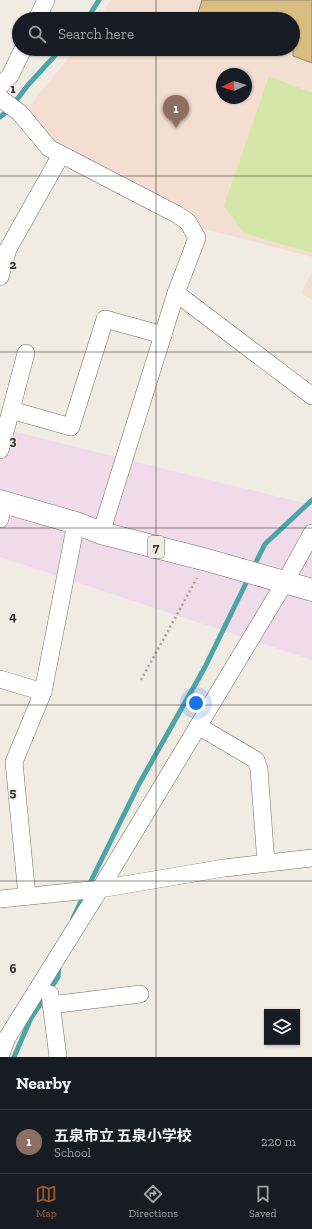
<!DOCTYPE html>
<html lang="en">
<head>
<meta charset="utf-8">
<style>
	:root { --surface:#171b24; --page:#20242c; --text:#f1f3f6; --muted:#9ea1a6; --line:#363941; --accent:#9e592c }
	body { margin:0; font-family:"Zilla Slab","Noto Sans JP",serif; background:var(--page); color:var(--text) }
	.controls { position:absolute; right:12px; bottom:12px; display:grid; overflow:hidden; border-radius:0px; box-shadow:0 1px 3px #0004 }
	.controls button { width:36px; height:36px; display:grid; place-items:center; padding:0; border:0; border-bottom:1px solid var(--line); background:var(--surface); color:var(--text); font:20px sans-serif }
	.compass { position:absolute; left:216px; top:68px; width:36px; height:36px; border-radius:50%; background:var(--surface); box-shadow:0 1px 3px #0004; rotate:266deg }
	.you { position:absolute; left:196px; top:703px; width:14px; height:14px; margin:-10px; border:3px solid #fff; border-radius:50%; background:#1a73e8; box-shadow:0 0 0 6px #1a73e833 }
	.badge { display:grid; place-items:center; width:26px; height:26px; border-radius:50%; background:var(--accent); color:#fff; font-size:13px; font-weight:700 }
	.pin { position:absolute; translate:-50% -33px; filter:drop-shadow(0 1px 2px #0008) }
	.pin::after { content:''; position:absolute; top:21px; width:14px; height:12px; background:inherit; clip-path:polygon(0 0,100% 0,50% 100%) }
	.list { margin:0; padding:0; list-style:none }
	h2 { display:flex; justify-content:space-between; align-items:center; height:52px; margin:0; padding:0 16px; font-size:17px }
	h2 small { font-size:13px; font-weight:400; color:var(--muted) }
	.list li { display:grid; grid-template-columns:26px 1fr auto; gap:12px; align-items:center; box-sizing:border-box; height:64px; padding:0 16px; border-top:1px solid var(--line) }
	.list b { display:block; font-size:15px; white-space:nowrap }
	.list p { margin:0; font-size:13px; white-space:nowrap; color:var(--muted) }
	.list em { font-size:13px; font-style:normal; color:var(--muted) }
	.icon { flex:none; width:22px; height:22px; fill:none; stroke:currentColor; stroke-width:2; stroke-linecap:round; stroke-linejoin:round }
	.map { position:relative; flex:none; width:312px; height:1057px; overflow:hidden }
	.search { position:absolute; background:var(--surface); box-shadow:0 1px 3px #0004; left:12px; right:12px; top:12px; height:44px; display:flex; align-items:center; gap:10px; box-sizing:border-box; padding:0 14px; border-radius:22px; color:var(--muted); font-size:15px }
	.sheet { height:116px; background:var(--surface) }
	nav { display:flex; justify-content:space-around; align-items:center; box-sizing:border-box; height:56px; border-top:1px solid var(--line); background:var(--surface); font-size:11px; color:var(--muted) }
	nav a { display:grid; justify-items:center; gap:2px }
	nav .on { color:var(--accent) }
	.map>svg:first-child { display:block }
	.commercial { fill:#f0dbea }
	.education { fill:#f4ddd1; fill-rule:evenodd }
	.green { fill:#d4e7a9 }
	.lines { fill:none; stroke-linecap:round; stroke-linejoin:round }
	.stream { stroke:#4da5a8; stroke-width:5 }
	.building { fill:#dabd81; stroke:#87837c }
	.minor-casing { stroke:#726f67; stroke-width:18 }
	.major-casing { stroke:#726f67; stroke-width:23 }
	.path { stroke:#a4a19b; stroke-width:2.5; stroke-dasharray:2 3; stroke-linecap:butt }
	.minor { stroke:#fff; stroke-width:17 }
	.major { stroke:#fff; stroke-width:22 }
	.grid { fill:none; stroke:#32302d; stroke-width:1; stroke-opacity:0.55 }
	.labels { text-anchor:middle; stroke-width:3; stroke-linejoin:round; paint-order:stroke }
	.shield { fill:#f0ece4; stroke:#6b6864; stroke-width:1 }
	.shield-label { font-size:13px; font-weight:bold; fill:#32302d }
	.grid-label { font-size:13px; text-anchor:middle; font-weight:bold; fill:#32302d; stroke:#f0ece4; stroke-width:3; stroke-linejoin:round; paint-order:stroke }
</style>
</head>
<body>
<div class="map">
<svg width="312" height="1057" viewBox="0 0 312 1057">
	<rect width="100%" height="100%" fill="#f0ece4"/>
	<polygon class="commercial" points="0,428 312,505 312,660 0,557"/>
	<g class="education">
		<path d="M111,0H312V257L201,228L187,211L53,146L27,109L76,49H293V19H98ZM222,74H246V98H222Z"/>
		<polygon points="312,272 312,300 301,293"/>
	</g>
	<polygon class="green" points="269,76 312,93 312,253 244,233 224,206"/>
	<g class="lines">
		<g class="stream">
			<polyline points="87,19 99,0"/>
			<polyline points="0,117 9,110 28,85 61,49"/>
			<polyline points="253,568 265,544 312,500"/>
			<polyline points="88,887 139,784 205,667 249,577"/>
			<polyline points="73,918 84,895"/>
			<polyline points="14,1057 31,1018 58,977 59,967"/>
		</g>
	</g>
	<polygon class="building" points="202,0 312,0 312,63 293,56 293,19 196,19"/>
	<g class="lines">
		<defs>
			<g id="minor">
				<polyline points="37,19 46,0"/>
				<polyline points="0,86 10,76 23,49"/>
				<polyline points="0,98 20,113 49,148 178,215 188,222 197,238 176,293 101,533"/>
				<polyline points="0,277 8,249 61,155"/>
				<polyline points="176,293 312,396"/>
				<polyline points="11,410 26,353"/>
				<polyline points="0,450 11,410 71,427 105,319 163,335"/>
				<polyline points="0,519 4,502"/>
				<polyline points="0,679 43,692"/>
				<polyline points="198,726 256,760 259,769 266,863"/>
				<polyline points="27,896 14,762 43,692 76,523"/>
				<polyline points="0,899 100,889 224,868 312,858"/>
				<polyline points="50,994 58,1057"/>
				<polyline points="51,1005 140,994"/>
				<polyline points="0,1056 7,1038 100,889 285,582 312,533"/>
			</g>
			<polyline id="major" points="0,501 76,523 101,533 207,560 312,590"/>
		</defs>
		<use href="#minor" class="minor-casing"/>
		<use href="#major" class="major-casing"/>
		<polyline class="path" points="141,680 197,578"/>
		<use href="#minor" class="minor"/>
		<use href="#major" class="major"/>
	</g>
	<path class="grid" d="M156,0V19M156,49V1057M0,176H312M0,352H312M0,528H312M0,705H312M0,881H312"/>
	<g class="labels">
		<rect class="shield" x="148" y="536" width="16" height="22" rx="3"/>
		<g class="shield-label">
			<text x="156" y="552">7</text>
		</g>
	</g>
	<g class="grid-label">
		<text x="13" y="93">1</text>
		<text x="13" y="269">2</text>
		<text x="13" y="445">3</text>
		<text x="13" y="621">4</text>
		<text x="13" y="797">5</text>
		<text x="13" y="973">6</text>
	</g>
</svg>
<div class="controls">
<button><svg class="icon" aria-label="layers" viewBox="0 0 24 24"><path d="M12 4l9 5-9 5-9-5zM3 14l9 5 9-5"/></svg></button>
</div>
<svg class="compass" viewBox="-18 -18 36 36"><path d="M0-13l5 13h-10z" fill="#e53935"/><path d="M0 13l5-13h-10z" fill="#9ea1a6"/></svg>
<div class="you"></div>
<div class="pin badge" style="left:176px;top:128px;background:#8d6e63">1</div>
<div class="search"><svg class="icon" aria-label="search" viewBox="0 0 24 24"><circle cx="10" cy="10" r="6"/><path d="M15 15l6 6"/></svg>Search here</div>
</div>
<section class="sheet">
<h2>Nearby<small></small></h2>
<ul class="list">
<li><span class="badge" style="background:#8d6e63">1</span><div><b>五泉市立 五泉小学校</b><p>School</p></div><em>220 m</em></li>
</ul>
</section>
<nav>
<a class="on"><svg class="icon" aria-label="map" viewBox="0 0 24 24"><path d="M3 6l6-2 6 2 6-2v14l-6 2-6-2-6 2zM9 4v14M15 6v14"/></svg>Map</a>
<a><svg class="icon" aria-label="directions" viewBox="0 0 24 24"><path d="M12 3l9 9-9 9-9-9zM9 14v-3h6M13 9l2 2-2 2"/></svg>Directions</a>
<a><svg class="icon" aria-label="saved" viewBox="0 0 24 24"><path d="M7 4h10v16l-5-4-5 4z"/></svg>Saved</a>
</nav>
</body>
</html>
